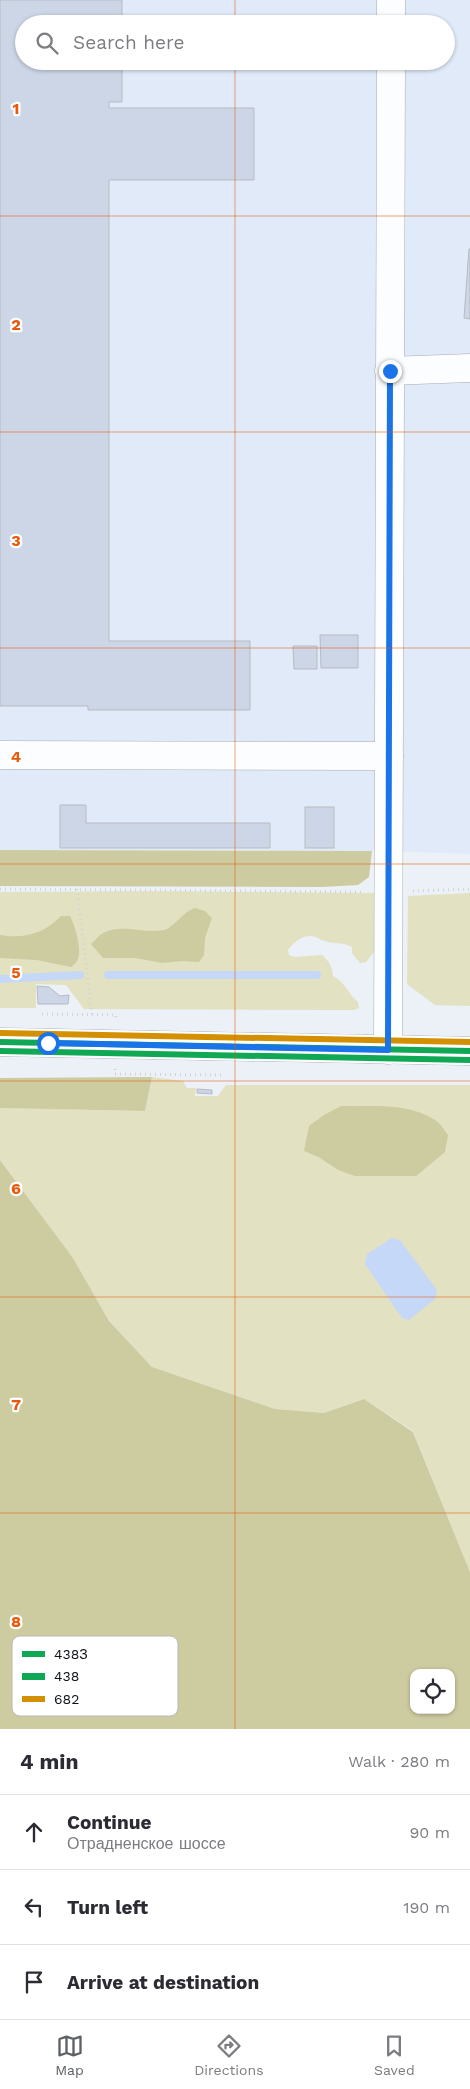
<!DOCTYPE html>
<html lang="en">
<head>
<meta charset="utf-8">
<style>
	:root { --surface:#fff; --page:#f2f2f3; --text:#2b2b33; --muted:#7c7c81; --line:#e1e1e2; --accent:#5c6067 }
	body { margin:0; font-family:"Work Sans",sans-serif; background:var(--page); color:var(--text) }
	.controls { position:absolute; right:15px; bottom:15px; display:grid; overflow:hidden; border-radius:10px; box-shadow:0 1px 4px #0004 }
	.controls button { width:45px; height:45px; display:grid; place-items:center; padding:0; border:0; border-bottom:1px solid var(--line); background:var(--surface); color:var(--text); font:25px sans-serif }
	.stop { position:absolute; width:15px; height:15px; margin:-11px; border:4px solid #1a73e8; border-radius:50%; background:#fff }
	.stop.end { background:#1a73e8; border-color:#fff; box-shadow:0 1px 5px #0008 }
	.list { margin:0; padding:0; list-style:none }
	h2 { display:flex; justify-content:space-between; align-items:center; height:65px; margin:0; padding:0 20px; font-size:21px }
	h2 small { font-size:16px; font-weight:400; color:var(--muted) }
	.list li { display:grid; grid-template-columns:32px 1fr auto; gap:15px; align-items:center; box-sizing:border-box; height:75px; padding:0 20px; border-top:1px solid var(--line) }
	.list b { display:block; font-size:19px; white-space:nowrap }
	.list p { margin:0; font-size:16px; white-space:nowrap; color:var(--muted) }
	.list em { font-size:16px; font-style:normal; color:var(--muted) }
	.icon { flex:none; width:28px; height:28px; fill:none; stroke:currentColor; stroke-width:2; stroke-linecap:round; stroke-linejoin:round }
	.map { position:relative; flex:none; width:470px; height:1729px; overflow:hidden }
	.search { position:absolute; background:var(--surface); box-shadow:0 1px 4px #0004; left:15px; right:15px; top:15px; height:55px; display:flex; align-items:center; gap:12px; box-sizing:border-box; padding:0 18px; border-radius:28px; color:var(--muted); font-size:19px }
	.sheet { height:290px; background:var(--surface) }
	nav { display:flex; justify-content:space-around; align-items:center; box-sizing:border-box; height:70px; border-top:1px solid var(--line); background:var(--surface); font-size:14px; color:var(--muted) }
	nav a { display:grid; justify-items:center; gap:2px }
	nav .on { color:var(--accent) }
	.map>svg:first-child { display:block }
	.built { fill:#e0eaf9; fill-rule:evenodd }
	.green { fill:#e2e1c1; fill-rule:evenodd }
	.forest { fill:#cdcba0; fill-rule:evenodd }
	.water { fill:#c5d8f7 }
	.lines { fill:none; stroke-linecap:round; stroke-linejoin:round }
	.stream { stroke:#c5d8f7; stroke-width:8 }
	.building { fill:#ccd6e6; stroke:#b7bbc2 }
	.minor-casing { stroke:#a8acb3; stroke-width:29 }
	.major-casing { stroke:#a8acb3; stroke-width:29 }
	.path { stroke:#d2d4d7; stroke-width:3; stroke-dasharray:1 4; stroke-linecap:butt }
	.minor { stroke:#fcfdfe; stroke-width:28 }
	.major { stroke:#fcfdfe; stroke-width:28 }
	.bus-1-casing { stroke:#fff; stroke-width:10 }
	.bus-2-casing { stroke:#fff; stroke-width:10 }
	.bus-3-casing { stroke:#fff; stroke-width:10 }
	.bus-1 { stroke:#10a855; stroke-width:6 }
	.bus-2 { stroke:#10a855; stroke-width:6 }
	.bus-3 { stroke:#d49004; stroke-width:6 }
	.route { stroke:#1a73e8; stroke-width:6 }
	.grid { fill:none; stroke:#e8590c; stroke-width:1; stroke-opacity:0.55 }
	.key { fill:#fff; stroke:#b7b8ba; stroke-width:1 }
	.key-label { font-size:14px; fill:#0f131a }
	.grid-label { font-size:16px; text-anchor:middle; font-weight:bold; fill:#e8590c; stroke:#fff; stroke-width:4.5; stroke-linejoin:round; paint-order:stroke }
</style>
</head>
<body>
<div class="map">
<svg width="470" height="1729" viewBox="0 0 470 1729">
	<rect width="100%" height="100%" fill="#ecf0f7"/>
	<path class="built" d="M0,0H470V854L388,851L0,850ZM24,24H446V61H24Z"/>
	<g class="green">
		<path d="M150,891L375,893L374,952L366,962L360,963L352,953V947C343,942 337,944 328,942C323,941 320,939 316,937C304,933 295,941 288,950L289,955L294,957L322,955C329,961 332,966 333,976C345,982 348,994 358,1002L359,1008L354,1010L84,1009L66,985L36,984V1008H0V892Z"/>
		<polygon points="470,893 470,1006 435,1005 407,984 408,896"/>
		<path d="M152,1077L183,1081L187,1088H196L195,1096H218L226,1085H470V1572L413,1431L364,1399L324,1413L275,1409L152,1367L109,1321L73,1258L0,1160V1108L145,1111ZM304,1151L416,1176L338,1170L320,1158Z"/>
	</g>
	<g class="forest">
		<polygon points="0,850 372,851 369,877 358,885 321,887 0,886"/>
		<path d="M195,908L205,911L212,918L205,938L204,955L199,962L182,961L162,963L136,958H103L91,944C95,941 98,936 103,933C121,923 144,934 164,930C174,928 182,912 195,908Z"/>
		<path d="M61,916H70C75,925 83,953 77,961C76,963 72,966 71,967L37,960L0,958V935C25,939 43,934 61,916Z"/>
		<polygon points="152,1077 145,1111 0,1108 0,1078"/>
		<path d="M341,1106C372,1107 407,1102 435,1120C440,1123 444,1130 448,1135L445,1152L416,1176H355L338,1170L320,1158L304,1151L309,1126L324,1115Z"/>
		<path d="M0,1160L73,1258L109,1321L152,1367L275,1409L324,1413L364,1399L413,1432L470,1572V1729H0ZM414,1673H451V1710H414Z"/>
	</g>
	<polygon class="water" points="392,1238 400,1240 437,1290 435,1299 409,1320 402,1318 365,1264 367,1254"/>
	<g class="lines">
		<g class="stream">
			<polyline points="108,975 317,975"/>
			<polyline points="0,979 80,975"/>
		</g>
	</g>
	<g class="building">
		<polygon points="0,0 122,0 122,24 24,24 24,61 122,61 122,102 109,102 109,108 254,108 254,180 109,180 109,641 250,641 250,710 88,710 88,706 0,706"/>
		<polygon points="469,249 470,249 470,319 464,318"/>
		<polygon points="320,635 358,635 358,668 321,668"/>
		<polygon points="293,646 317,646 317,669 294,669"/>
		<polygon points="60,805 86,805 86,823 270,823 270,848 60,848"/>
		<rect x="305" y="807" width="29" height="41"/>
		<polygon points="37,986 49,987 60,996 69,995 68,1004 38,1004"/>
		<polygon points="197,1089 212,1090 212,1094 197,1093"/>
	</g>
	<g class="lines">
		<defs>
			<g id="minor">
				<polyline points="391,24 391,0"/>
				<polyline points="389,371 470,368"/>
				<polyline points="0,755 389,756"/>
				<polyline points="388,1050 391,61"/>
			</g>
			<polyline id="major" points="0,1042 470,1051"/>
		</defs>
		<use href="#minor" class="minor-casing"/>
		<use href="#major" class="major-casing"/>
		<g class="path">
			<polyline points="0,889 364,892"/>
			<polyline points="77,889 92,1015"/>
			<polyline points="413,891 470,889"/>
			<polyline points="42,1014 116,1015 116,1018"/>
			<polyline points="115,1069 115,1074 222,1075"/>
		</g>
		<use href="#minor" class="minor"/>
		<use href="#major" class="major"/>
		<defs>
			<polyline id="bus-1" points="0,1042 470,1051"/>
			<polyline id="bus-2" points="0,1051 470,1060"/>
			<polyline id="bus-3" points="0,1033 470,1042"/>
		</defs>
		<use href="#bus-1" class="bus-1-casing"/>
		<use href="#bus-2" class="bus-2-casing"/>
		<use href="#bus-3" class="bus-3-casing"/>
		<use href="#bus-1" class="bus-1"/>
		<use href="#bus-2" class="bus-2"/>
		<use href="#bus-3" class="bus-3"/>
	</g>
	<g class="lines">
		<polyline class="route" points="48,1043 388,1050 390,371"/>
	</g>
	<path class="grid" d="M235,0V24M235,61V1729M0,216H470M0,432H470M0,648H470M0,864H470M0,1081H470M0,1297H470M0,1513H470"/>
	<rect x="12" y="1636" width="166" height="80" rx="8" class="key"/>
	<rect x="22" y="1651" width="23" height="6" fill="#10a855"/>
	<rect x="22" y="1673" width="23" height="7" fill="#10a855"/>
	<rect x="22" y="1696" width="23" height="6" fill="#d49004"/>
	<g class="key-label">
		<text x="54" y="1659">438З</text>
		<text x="54" y="1681">438</text>
		<text x="54" y="1704">682</text>
	</g>
	<g class="grid-label">
		<text x="16" y="114">1</text>
		<text x="16" y="330">2</text>
		<text x="16" y="546">3</text>
		<text x="16" y="762">4</text>
		<text x="16" y="978">5</text>
		<text x="16" y="1194">6</text>
		<text x="16" y="1410">7</text>
		<text x="16" y="1627">8</text>
	</g>
</svg>
<div class="controls">
<button><svg class="icon" aria-label="locate" viewBox="0 0 24 24"><circle cx="12" cy="12" r="6"/><path d="M12 2v4M12 18v4M2 12h4M18 12h4"/></svg></button>
</div>
<div class="stop" style="left:48px;top:1043px"></div>
<div class="stop end" style="left:390px;top:371px"></div>
<div class="search"><svg class="icon" aria-label="search" viewBox="0 0 24 24"><circle cx="10" cy="10" r="6"/><path d="M15 15l6 6"/></svg>Search here</div>
</div>
<section class="sheet">
<h2>4 min<small>Walk · 280 m</small></h2>
<ul class="list">
<li><svg class="icon" aria-label="ahead" viewBox="0 0 24 24"><path d="M12 20V5M6 11l6-6 6 6"/></svg><div><b>Continue</b><p>Отрадненское шоссе</p></div><em>90 m</em></li>
<li><svg class="icon" aria-label="left" viewBox="0 0 24 24"><path d="M17 20v-9H6M10 6l-5 5 5 5"/></svg><div><b>Turn left</b></div><em>190 m</em></li>
<li><svg class="icon" aria-label="arrive" viewBox="0 0 24 24"><path d="M6 21V4h12l-3 4 3 4H6"/></svg><div><b>Arrive at destination</b></div></li>
</ul>
</section>
<nav>
<a class="on"><svg class="icon" aria-label="map" viewBox="0 0 24 24"><path d="M3 6l6-2 6 2 6-2v14l-6 2-6-2-6 2zM9 4v14M15 6v14"/></svg>Map</a>
<a><svg class="icon" aria-label="directions" viewBox="0 0 24 24"><path d="M12 3l9 9-9 9-9-9zM9 14v-3h6M13 9l2 2-2 2"/></svg>Directions</a>
<a><svg class="icon" aria-label="saved" viewBox="0 0 24 24"><path d="M7 4h10v16l-5-4-5 4z"/></svg>Saved</a>
</nav>
</body>
</html>
